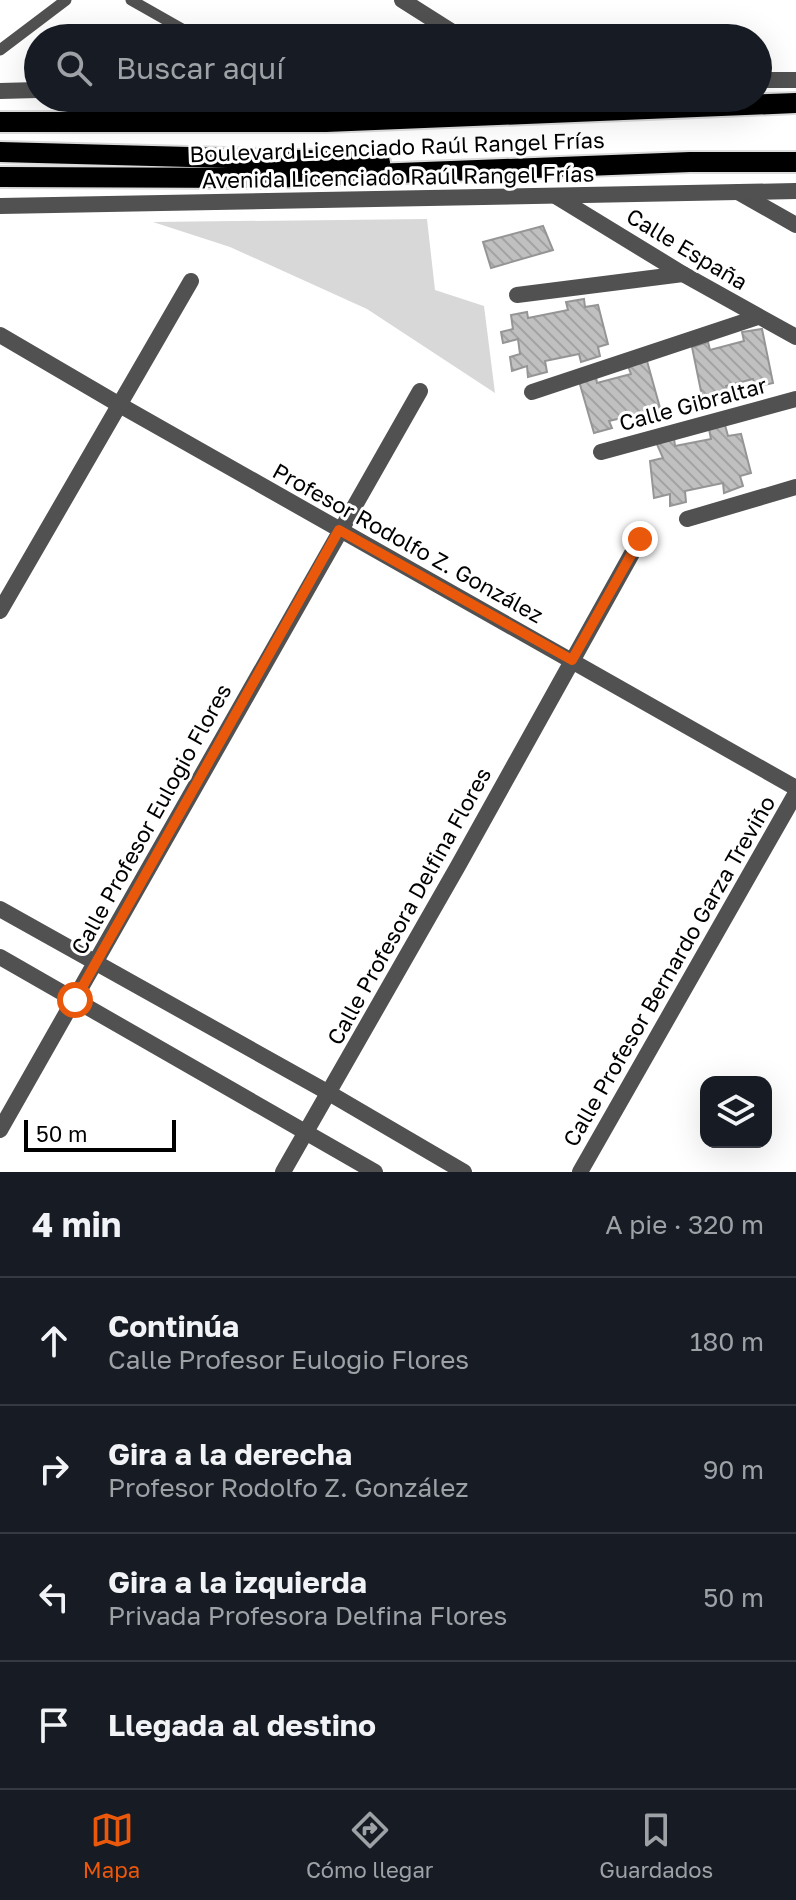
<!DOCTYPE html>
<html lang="es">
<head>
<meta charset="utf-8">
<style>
	:root { --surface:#171b24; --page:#20242c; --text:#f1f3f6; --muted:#9ea1a6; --line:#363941; --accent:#ea580c }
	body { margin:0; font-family:"Golos Text",sans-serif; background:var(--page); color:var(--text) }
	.controls { position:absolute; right:24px; bottom:24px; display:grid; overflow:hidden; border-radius:16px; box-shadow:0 8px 32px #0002 }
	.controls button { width:72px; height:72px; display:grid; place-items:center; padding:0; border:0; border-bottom:2px solid var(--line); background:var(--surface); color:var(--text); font:40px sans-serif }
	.scale { position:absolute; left:24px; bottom:20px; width:152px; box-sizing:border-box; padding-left:8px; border:4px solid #000; border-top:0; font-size:22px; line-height:28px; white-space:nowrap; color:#000; -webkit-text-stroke:6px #fff; paint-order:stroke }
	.stop { position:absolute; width:24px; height:24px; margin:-18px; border:6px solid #ea580c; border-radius:50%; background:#fff }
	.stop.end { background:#ea580c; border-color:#fff; box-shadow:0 2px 8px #0008 }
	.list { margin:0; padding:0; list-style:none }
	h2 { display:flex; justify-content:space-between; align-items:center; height:104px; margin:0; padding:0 32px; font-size:34px }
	h2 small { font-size:26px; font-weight:400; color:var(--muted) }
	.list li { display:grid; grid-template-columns:52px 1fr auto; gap:24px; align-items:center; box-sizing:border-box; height:128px; padding:0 32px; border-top:2px solid var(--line) }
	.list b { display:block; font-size:30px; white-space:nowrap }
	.list p { margin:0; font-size:26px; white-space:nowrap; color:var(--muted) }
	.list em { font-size:26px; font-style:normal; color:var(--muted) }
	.icon { flex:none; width:44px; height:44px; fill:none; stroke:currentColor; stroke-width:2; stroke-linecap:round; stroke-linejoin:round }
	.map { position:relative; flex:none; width:796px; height:1172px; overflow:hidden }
	.search { position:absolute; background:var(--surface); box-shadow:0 8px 32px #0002; left:24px; right:24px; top:24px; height:88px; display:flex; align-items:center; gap:20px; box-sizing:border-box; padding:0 28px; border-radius:44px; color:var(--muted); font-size:30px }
	.sheet { height:616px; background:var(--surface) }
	nav { display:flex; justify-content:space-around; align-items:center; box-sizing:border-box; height:112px; border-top:2px solid var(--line); background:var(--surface); font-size:22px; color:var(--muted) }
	nav a { display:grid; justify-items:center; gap:4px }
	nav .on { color:var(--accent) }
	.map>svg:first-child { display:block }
	.park { fill:#d8d8d8 }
	.building { fill:url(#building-back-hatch); stroke:#959595; stroke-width:2 }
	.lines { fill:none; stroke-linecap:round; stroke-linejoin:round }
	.primary-casing { stroke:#dbdbdb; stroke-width:24 }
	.service { stroke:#515151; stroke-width:11 }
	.minor { stroke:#515151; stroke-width:16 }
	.tertiary { stroke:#515151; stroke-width:16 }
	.primary { stroke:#000; stroke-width:20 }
	.route { stroke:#ea580c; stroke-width:10 }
	.labels { text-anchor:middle; stroke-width:6; stroke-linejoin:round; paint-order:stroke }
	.street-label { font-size:22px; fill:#000; stroke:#fff }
</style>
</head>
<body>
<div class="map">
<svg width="796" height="1172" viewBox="0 0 796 1172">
	<defs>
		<pattern id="building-back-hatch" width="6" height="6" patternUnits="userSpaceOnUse" patternTransform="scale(2)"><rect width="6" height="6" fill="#c0c0c0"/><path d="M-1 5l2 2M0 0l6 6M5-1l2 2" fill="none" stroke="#a3a3a3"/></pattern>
	</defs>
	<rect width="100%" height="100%" fill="#fff"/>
	<polygon class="park" points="427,219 435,290 484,306 495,393 367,309 230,247 153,222"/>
	<g class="building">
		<polygon points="543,226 553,250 491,268 483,242"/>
		<polygon points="584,299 585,307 598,305 608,344 598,347 600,356 581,362 579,354 545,361 547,372 528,377 527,366 512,371 510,357 520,354 518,339 503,343 501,332 513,329 511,315 527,312 528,318 568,310 566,302"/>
		<polygon points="762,329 773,383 756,387 753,379 726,386 728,396 703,401 692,347 708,342 710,350 744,341 742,332"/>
		<polygon points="647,361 662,415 647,420 643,413 609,421 612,428 594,433 579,381 596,377 597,383 631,374 628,366"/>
		<polygon points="725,425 728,436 741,434 751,473 740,476 743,486 724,493 723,483 685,491 686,502 670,506 670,494 654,498 650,461 663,458 656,442 674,438 675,446 711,439 709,429"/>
	</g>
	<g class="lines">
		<defs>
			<g id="primary">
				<polyline points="0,122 326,122 796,103"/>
				<polyline points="0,152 380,162"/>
				<polyline points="0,177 268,178 690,162 796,162"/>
			</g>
		</defs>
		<use href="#primary" class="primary-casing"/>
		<g class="service">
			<polyline points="131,0 198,38"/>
			<polyline points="0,50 66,0"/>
		</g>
		<g class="minor">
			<polyline points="402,0 462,38"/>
			<polyline points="758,80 796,80"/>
			<polyline points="738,192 796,225"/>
			<polyline points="557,197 683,274 796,337"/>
			<polyline points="517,295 683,274"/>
			<polyline points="0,335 118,404 796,788"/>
			<polyline points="532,392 758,317"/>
			<polyline points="601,452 796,399"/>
			<polyline points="687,519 796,487"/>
			<polyline points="0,611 191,281"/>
			<polyline points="0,1130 420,391"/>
			<polyline points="283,1172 458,866 640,539"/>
			<polyline points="580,1172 796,793"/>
		</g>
		<g class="tertiary">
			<polyline points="0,91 38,90"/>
			<polyline points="427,98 501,109"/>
			<polyline points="0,206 796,191"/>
			<polyline points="0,909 329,1093 464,1172"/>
			<polyline points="0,957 375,1172"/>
		</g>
		<use href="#primary" class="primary"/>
	</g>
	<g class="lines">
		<polyline class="route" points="75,1000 339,530 572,660 640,539"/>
	</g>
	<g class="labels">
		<g class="street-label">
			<text transform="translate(397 147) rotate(-2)" y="8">Boulevard Licenciado Raúl Rangel Frías</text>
			<text transform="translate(398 177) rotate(-1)" y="8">Avenida Licenciado Raúl Rangel Frías</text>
			<text transform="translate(687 249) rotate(31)" y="8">Calle España</text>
			<text transform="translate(693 404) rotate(-15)" y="8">Calle Gibraltar</text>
			<text transform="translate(408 543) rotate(29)" y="8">Profesor Rodolfo Z. González</text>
			<text transform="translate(151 819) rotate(-61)" y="8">Calle Profesor Eulogio Flores</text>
			<text transform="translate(409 906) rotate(-61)" y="8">Calle Profesora Delfina Flores</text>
			<text transform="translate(669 971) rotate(-60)" y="8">Calle Profesor Bernardo Garza Treviño</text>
		</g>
	</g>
</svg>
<div class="controls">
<button><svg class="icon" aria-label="layers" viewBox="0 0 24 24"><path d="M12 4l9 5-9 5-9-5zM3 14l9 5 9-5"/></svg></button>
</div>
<div class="scale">50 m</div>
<div class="stop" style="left:75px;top:1000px"></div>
<div class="stop end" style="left:640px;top:539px"></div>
<div class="search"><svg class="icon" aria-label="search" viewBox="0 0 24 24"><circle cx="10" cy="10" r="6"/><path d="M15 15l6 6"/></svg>Buscar aquí</div>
</div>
<section class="sheet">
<h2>4 min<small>A pie · 320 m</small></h2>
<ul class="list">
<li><svg class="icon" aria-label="ahead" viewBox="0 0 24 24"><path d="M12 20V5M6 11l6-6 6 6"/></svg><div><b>Continúa</b><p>Calle Profesor Eulogio Flores</p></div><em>180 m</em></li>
<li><svg class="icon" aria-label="right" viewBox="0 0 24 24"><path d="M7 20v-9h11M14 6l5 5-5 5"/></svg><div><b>Gira a la derecha</b><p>Profesor Rodolfo Z. González</p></div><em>90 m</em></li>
<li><svg class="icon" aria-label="left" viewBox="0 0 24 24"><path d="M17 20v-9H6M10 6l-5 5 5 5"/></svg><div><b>Gira a la izquierda</b><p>Privada Profesora Delfina Flores</p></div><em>50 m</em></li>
<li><svg class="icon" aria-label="arrive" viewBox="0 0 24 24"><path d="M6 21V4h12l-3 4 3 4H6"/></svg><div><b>Llegada al destino</b></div></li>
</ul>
</section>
<nav>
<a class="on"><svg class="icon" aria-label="map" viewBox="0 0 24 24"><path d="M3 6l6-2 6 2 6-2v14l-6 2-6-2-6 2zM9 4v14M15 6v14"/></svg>Mapa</a>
<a><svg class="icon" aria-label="directions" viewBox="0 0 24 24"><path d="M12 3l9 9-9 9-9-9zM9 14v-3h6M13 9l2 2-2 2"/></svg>Cómo llegar</a>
<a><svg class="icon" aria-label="saved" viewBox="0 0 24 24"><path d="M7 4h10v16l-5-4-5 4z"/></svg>Guardados</a>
</nav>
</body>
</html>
